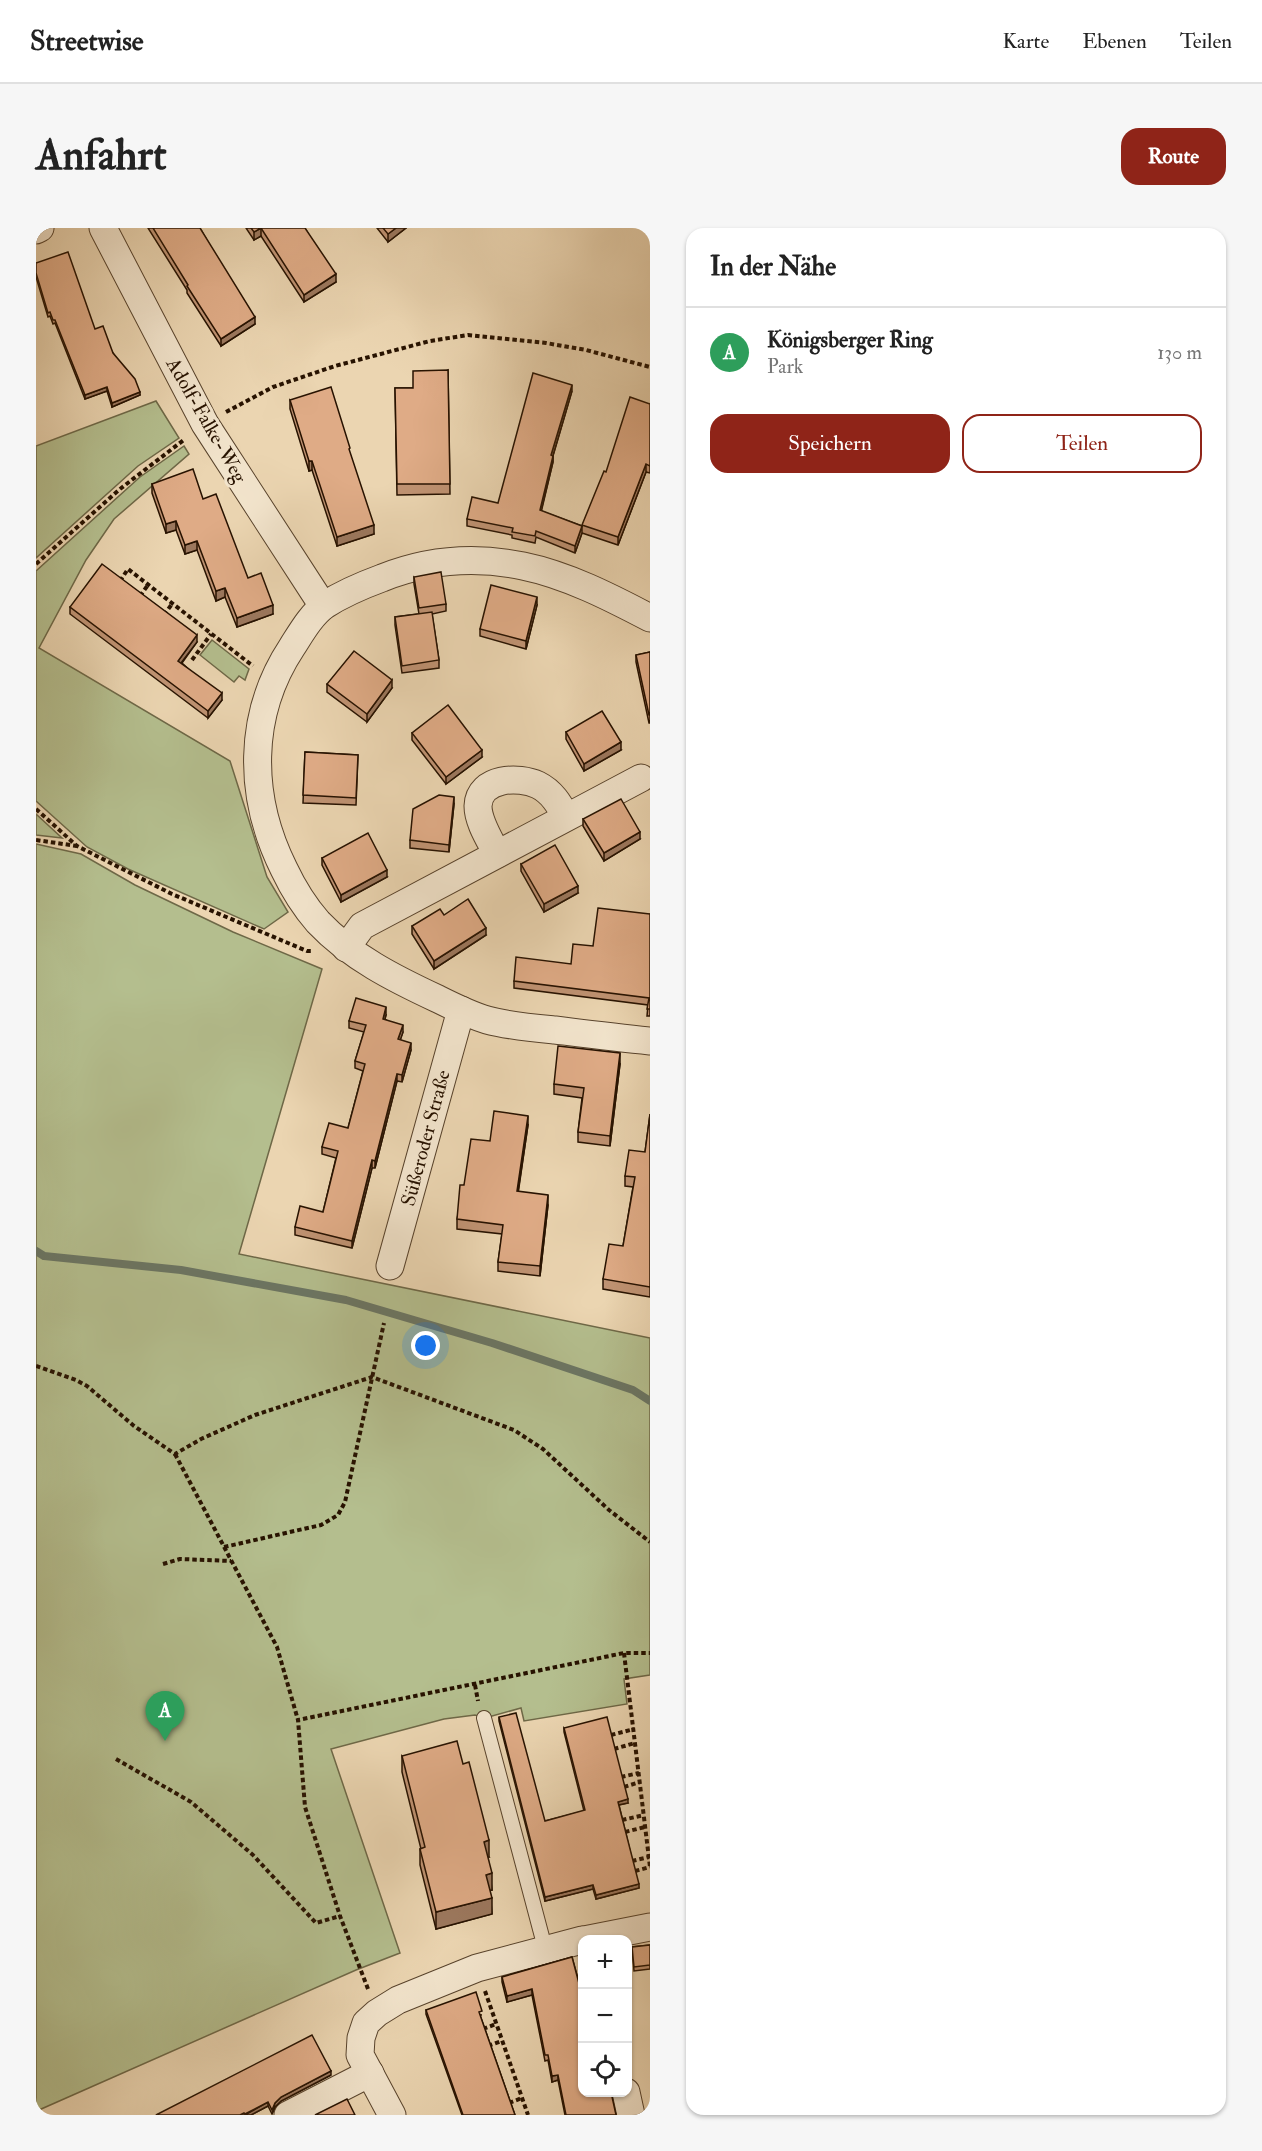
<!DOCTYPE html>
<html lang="de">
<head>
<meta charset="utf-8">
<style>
	:root { --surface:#fff; --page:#f6f6f6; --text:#222; --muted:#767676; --line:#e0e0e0; --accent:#8f2418 }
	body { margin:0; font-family:"IM FELL Double Pica",serif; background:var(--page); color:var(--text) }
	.controls { position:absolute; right:18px; bottom:18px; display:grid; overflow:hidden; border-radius:12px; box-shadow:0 2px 4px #0004 }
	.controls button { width:54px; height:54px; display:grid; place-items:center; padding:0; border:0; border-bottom:2px solid var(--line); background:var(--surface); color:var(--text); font:30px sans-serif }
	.you { position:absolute; left:390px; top:1118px; width:21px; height:21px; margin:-15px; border:4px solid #fff; border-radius:50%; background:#1a73e8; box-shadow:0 0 0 9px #1a73e833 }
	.badge { display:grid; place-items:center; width:39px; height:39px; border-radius:50%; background:var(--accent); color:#fff; font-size:20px; font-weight:700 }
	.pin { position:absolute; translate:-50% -50px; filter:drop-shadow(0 2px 3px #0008) }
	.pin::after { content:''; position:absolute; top:32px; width:21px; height:18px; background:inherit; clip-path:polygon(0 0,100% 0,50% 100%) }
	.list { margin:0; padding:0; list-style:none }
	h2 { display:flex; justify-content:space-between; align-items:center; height:78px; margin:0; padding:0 24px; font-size:26px }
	h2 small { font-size:20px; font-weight:400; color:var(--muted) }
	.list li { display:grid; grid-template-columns:39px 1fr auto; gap:18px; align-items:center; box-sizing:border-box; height:90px; padding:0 24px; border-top:2px solid var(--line) }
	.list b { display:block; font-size:22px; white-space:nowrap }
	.list p { margin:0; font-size:20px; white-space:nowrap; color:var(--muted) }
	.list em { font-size:20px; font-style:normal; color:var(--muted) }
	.actions { display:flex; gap:12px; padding:18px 24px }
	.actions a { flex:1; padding:14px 0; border:2px solid var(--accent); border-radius:18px; text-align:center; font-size:21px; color:var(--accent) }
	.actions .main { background:var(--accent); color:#fff }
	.icon { flex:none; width:33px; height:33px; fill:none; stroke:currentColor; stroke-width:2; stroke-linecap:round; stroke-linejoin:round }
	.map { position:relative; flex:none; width:614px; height:1887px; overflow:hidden; border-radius:18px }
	header { display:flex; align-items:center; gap:36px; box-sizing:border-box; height:84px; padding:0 30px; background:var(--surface); border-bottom:2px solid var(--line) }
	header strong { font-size:28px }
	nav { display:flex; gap:33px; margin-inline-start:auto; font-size:21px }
	.intro { display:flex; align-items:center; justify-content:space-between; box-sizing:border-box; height:144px; padding:0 36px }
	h1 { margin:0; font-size:42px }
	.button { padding:15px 27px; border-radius:18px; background:var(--accent); color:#fff; font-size:21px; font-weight:700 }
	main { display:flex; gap:36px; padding:0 36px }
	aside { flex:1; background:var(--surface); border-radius:18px; box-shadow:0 2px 4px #0004 }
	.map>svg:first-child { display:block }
	.green { fill:#b4be8e; stroke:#6e6847; stroke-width:1.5 }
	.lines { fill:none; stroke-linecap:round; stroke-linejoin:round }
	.stream { stroke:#6b7664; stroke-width:8 }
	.lane-casing { stroke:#58432c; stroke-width:16 }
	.street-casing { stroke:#58432c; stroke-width:29 }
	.path { stroke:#271200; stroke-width:4; stroke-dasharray:4.5 3; stroke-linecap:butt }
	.lane { stroke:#f2e4cc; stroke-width:14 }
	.street { stroke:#f2e4cc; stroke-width:27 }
	.wall { fill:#c09373; stroke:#271200; stroke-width:1.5 }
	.shaded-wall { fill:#9c785e; stroke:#271200; stroke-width:1.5 }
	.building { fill:#dfab86; stroke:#271200; stroke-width:1.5 }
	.labels { text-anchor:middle; stroke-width:6; stroke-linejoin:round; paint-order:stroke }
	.street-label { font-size:20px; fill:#271200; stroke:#f2e4cc }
</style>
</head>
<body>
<header>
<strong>Streetwise</strong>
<nav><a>Karte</a><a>Ebenen</a><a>Teilen</a></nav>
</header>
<div class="intro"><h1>Anfahrt</h1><a class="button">Route</a></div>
<main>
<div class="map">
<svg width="614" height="1887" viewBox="0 0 614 1887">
	<rect width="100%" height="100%" fill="#ebd5b1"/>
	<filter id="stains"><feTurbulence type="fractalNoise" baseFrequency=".00333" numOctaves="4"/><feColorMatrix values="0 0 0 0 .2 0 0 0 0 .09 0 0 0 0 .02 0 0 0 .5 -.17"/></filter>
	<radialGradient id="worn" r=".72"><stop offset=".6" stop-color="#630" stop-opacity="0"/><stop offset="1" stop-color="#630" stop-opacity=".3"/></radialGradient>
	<g class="green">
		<polygon points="120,173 143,210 102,238 0,330 0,218"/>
		<polygon points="148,218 153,226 78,291 50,332 3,420 194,533 231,649 252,684 228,701 92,641 51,619 0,573 0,343 104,249"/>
		<polygon points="176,412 213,441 209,452 203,448 198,454 164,427"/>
		<polygon points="0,586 26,610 0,607"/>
		<polygon points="0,616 45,626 99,657 197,704 286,741 203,1026 614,1110 614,1447 588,1451 591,1476 488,1493 485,1480 449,1490 439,1487 408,1491 295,1521 364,1725 320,1742 3,1882 5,1887 0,1887"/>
	</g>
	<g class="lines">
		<polyline class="stream" points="0,1023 8,1028 145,1042 310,1072 456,1115 597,1162 614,1173"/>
		<defs>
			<polyline id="lane" points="448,1490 509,1720"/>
			<g id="street">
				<polyline points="67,0 169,196 287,378"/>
				<polyline points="0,2 4,0"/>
				<path d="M614,390C574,369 531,347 487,338C439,328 391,332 346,350C327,357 306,366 289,377C275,387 265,405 256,419C211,487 212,569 248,641C257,660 268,678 282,694C315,729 359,751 402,771C418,779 434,787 451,792C473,798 497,800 519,802C551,806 582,810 614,813"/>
				<path d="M461,626C454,612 442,594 442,578C443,549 483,548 502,557C516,564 523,576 530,589"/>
				<polyline points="310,720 326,698 605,550"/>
				<polyline points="354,1038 425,782"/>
				<polyline points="548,1712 614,1699"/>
				<polyline points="590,1864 595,1887"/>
				<polyline points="252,1887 334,1845"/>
				<polyline points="356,1887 324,1827 325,1810 330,1795 341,1785 362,1772 441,1740 546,1712"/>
			</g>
		</defs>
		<use href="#lane" class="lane-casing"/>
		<use href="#street" class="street-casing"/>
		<g class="path">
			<polyline points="190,184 237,159 299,138 394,113 432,107 510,115 550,122 614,139"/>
			<polyline points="0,336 84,261 149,211"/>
			<polyline points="84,353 92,341 217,438"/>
			<polyline points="104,368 112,357"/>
			<polyline points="128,387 136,376"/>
			<polyline points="156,432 175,406"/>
			<polyline points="0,581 41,618 136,666 271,723 276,723"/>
			<polyline points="0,612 41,618"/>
			<polyline points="0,1138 40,1152 51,1158 98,1198 139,1226 165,1211 219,1187 336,1149 478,1202 507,1221 573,1282 614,1314"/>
			<polyline points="139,1226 241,1419 262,1492"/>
			<polyline points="188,1319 285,1297 302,1287 309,1274 348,1095"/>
			<polyline points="127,1336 144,1331 195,1333"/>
			<polyline points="588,1425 614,1639"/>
			<polyline points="439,1457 442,1473"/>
			<polyline points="575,1507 598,1501"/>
			<polyline points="578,1521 599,1515"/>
			<polyline points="80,1531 155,1574 217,1627 280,1695 304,1688"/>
			<polyline points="585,1549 603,1545"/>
			<polyline points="588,1559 604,1554"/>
			<polyline points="586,1592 608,1587"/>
			<polyline points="589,1604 609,1599"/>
			<polyline points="596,1633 613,1629"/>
			<polyline points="599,1643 614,1639"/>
			<polyline points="332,1761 304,1688 269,1579 262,1492 588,1425 614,1425"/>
			<polyline points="449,1763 492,1887"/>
			<polyline points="447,1801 460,1796"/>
			<polyline points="452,1818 466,1813"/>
			<polyline points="473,1875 486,1870"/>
		</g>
		<use href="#lane" class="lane"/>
		<use href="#street" class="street"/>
	</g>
	<g class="wall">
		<polygon points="112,0 164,0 219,96 185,118 151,65 151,62"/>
		<polygon points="210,0 269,0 300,54 268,74 225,8 218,12"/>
		<polygon points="341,0 370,0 352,14"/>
		<polygon points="0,35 59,101 77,125 104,167 76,179 71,163 49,171 19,95 17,96 14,88 12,89 0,49"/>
		<polygon points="412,142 414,266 361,267 359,160 377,160"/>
		<polygon points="536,163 517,228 517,234 505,283 546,298 570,244 614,176 614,245 610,244 582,317 546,305 539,325 500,309 499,315 476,310 476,307 431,298 431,291 462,275"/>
		<polygon points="254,172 314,226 338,306 301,318 276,242 273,243 254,181"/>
		<polygon points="116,256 167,271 212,350 237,386 201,399 189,369 180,373 161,322 149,326 140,302 130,305 116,265"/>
		<polygon points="378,349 410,376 410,383 396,386 403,432 403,440 366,445 359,397 359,389 383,386 378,356"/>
		<polygon points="501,377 490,421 444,408 444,401"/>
		<polygon points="34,379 161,414 146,435 186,472 172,490 34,386"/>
		<polygon points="614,424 614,495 613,495 600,434 600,427"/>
		<polygon points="291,456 356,460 331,494 291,464"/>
		<polygon points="530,504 585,522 548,543 530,511"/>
		<polygon points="376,505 446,529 410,556 376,512"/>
		<polygon points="269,524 322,527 320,577 267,575"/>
		<polygon points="418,576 413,624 374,620 374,612"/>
		<polygon points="547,591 604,611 568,633 547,598"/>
		<polygon points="286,630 351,649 305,674 286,637"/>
		<polygon points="485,636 542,665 508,684 485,643"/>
		<polygon points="614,686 614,788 611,788 612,777 478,760 478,753 535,736 557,718"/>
		<polygon points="408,687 450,707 398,741 376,706 376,698"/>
		<polygon points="350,787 349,791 367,804 364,812 375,822 366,854 361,853 339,940 336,940 316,1020 259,1007 259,999 287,984 300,930 286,926 286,919 312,900 327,843 319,840 319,833 328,804 313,800 313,793"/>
		<polygon points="584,836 574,918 542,914 542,904 546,870 518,866 518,856"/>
		<polygon points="614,886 614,1069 567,1061 567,1051 587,1018 597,959 589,958 589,948 609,924"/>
		<polygon points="492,897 482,964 512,977 504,1048 462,1043 462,1034 466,1006 421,1001 421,991 428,957 454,913"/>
		<polygon points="463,1489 509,1593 548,1583 528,1504 528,1500 592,1575 583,1577 603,1660 560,1671 557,1661 509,1673 463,1493"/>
		<polygon points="366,1528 453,1629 452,1629 456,1662 454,1662 456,1686 400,1701 384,1637 384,1621 385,1621 366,1544"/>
		<polygon points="614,1717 614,1741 598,1743 596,1719"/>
		<polygon points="536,1729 580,1887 529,1887 522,1852 516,1854 512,1832 509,1833 496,1767 471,1774 466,1754 466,1749"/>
		<polygon points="390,1782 446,1787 444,1787 479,1887 426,1887 390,1786"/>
		<polygon points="295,1847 245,1873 239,1879 236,1886 232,1878 215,1887 120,1887"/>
	</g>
	<g class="shaded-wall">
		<polygon points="225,0 225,8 218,12 218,4"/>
		<polygon points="360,0 370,0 352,14 352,6"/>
		<polygon points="300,46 300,54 268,74 268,67"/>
		<polygon points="219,89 219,96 185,118 185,111"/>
		<polygon points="536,157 536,163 515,234 515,227"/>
		<polygon points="71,159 71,163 49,171 49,167"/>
		<polygon points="104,164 104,167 76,179 76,175"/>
		<polygon points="517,228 517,234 504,289 504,282"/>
		<polygon points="273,233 276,233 276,242 273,243"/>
		<polygon points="610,236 610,244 582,317 582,309"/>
		<polygon points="140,293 140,302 130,305 130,296"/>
		<polygon points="338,297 338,306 301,318 301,309"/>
		<polygon points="546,298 546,305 539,325 539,318"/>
		<polygon points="161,313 161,322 149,326 149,317"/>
		<polygon points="189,360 189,369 180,373 180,363"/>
		<polygon points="501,369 501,377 490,421 490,413"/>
		<polygon points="237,377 237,386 201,399 201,390"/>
		<polygon points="161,407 161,414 142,439 142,433"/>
		<polygon points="356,452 356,460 331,494 331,486"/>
		<polygon points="186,465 186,472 172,490 172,483"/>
		<polygon points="585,514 585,522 548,543 548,536"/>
		<polygon points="446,522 446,529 410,556 410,549"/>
		<polygon points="418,569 418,576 413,624 413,617"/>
		<polygon points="604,604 604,611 568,633 568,625"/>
		<polygon points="351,642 351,649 305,674 305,667"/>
		<polygon points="542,658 542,665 508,684 508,676"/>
		<polygon points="450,700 450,707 398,741 398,733"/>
		<polygon points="350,779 350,787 347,798 347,791"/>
		<polygon points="367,797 367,804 362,819 362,811"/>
		<polygon points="375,815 375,822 366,854 366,847"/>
		<polygon points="584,825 584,836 574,918 574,908"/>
		<polygon points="361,846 361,853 339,940 339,933"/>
		<polygon points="492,888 492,897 481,973 481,963"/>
		<polygon points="336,932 336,940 316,1020 316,1013"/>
		<polygon points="512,967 512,977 504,1048 504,1038"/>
		<polygon points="592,1571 592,1575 582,1577 582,1574"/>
		<polygon points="453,1612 453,1629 448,1630 448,1614"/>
		<polygon points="456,1645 456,1662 450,1663 450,1647"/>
		<polygon points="603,1656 603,1660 560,1671 560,1667"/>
		<polygon points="557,1657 557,1661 509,1673 509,1669"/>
		<polygon points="456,1670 456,1686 400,1701 400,1684"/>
		<polygon points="496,1761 496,1767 471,1774 471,1768"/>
		<polygon points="295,1843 295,1847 245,1873 239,1879 236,1886 239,1875 245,1869"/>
		<polygon points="522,1847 522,1852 516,1854 516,1848"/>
		<polygon points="232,1874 232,1878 215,1887 209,1887"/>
	</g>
	<g class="building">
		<polygon points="117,0 164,0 219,89 185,111 151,58 152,57"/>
		<polygon points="215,0 269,0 300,46 268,67 225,0 218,4"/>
		<polygon points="347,0 360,0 352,6"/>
		<polygon points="32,24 59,101 67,98 77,125 99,151 104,164 76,175 71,159 49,167 19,92 17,92 14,84 12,85 0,45 0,35"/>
		<polygon points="412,142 414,256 361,256 359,160 377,160 377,143"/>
		<polygon points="497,145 536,157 515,227 517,228 504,282 546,298 539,318 500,303 499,308 476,304 477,300 431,291 436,269 462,275"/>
		<polygon points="295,159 314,220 313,221 338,297 301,309 276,233 273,233 254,172"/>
		<polygon points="594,169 614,176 614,238 610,236 582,309 546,297 568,243 570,244"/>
		<polygon points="157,241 167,271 180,266 212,350 225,345 237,377 201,390 189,360 180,363 161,313 149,317 140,293 130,296 116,256"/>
		<polygon points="66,336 161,407 142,433 186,465 172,483 34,379"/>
		<polygon points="405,344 410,376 383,380 378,349"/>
		<polygon points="455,357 501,369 490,413 444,401"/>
		<polygon points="396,384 403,432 366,438 359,389"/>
		<polygon points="318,423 356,452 331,486 291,456"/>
		<polygon points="614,424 614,487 613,487 600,427"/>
		<polygon points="412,477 446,522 410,549 376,505"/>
		<polygon points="566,483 585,514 548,536 530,504"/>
		<polygon points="269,524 322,527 320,570 267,567"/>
		<polygon points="403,567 418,569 413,617 374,612 377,581"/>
		<polygon points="585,571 604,604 568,625 547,591"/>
		<polygon points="332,605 351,642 305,667 286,630"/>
		<polygon points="519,617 542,658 508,676 485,636"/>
		<polygon points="432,671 450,700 398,733 376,698 404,681 408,687"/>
		<polygon points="562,680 614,686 614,781 611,781 613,770 478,753 480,729 535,736 537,716 557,718"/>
		<polygon points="320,770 350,779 347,791 367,797 362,811 375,815 366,847 361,846 339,933 336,932 316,1013 259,999 264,978 287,984 302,923 286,919 293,895 312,900 329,836 319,833 330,797 313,793"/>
		<polygon points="522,818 584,825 574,908 542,904 548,860 518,856"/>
		<polygon points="458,883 492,888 481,963 512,967 504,1038 462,1034 467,997 421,991 424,957 428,957 435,911 454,913"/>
		<polygon points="614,886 614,1059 567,1051 573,1016 587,1018 599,949 589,948 593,922 609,924"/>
		<polygon points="480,1485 509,1593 549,1582 528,1500 571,1489 592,1571 582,1574 603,1656 560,1667 557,1657 509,1669 463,1489"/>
		<polygon points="421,1513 427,1536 433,1534 453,1612 448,1614 456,1645 450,1647 456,1670 400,1684 384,1621 389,1619 366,1528"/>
		<polygon points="614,1717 614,1737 598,1739 596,1719"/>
		<polygon points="536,1729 545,1763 546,1763 546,1864 575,1864 580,1887 530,1887 522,1847 516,1848 512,1827 509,1827 496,1761 471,1768 466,1749"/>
		<polygon points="440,1764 446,1783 443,1784 479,1887 427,1887 390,1782"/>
		<polygon points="276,1807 295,1843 245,1869 239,1875 236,1882 232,1874 209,1886 208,1885 204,1887 120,1887"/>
		<polygon points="311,1871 319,1887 279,1887"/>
	</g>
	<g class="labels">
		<g class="street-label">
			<text transform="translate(171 192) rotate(60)" y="7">Adolf-Falke-Weg</text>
			<text transform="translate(389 910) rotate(-75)" y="7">Süßeroder Straße</text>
		</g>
	</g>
	<rect width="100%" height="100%" filter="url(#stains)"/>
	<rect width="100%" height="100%" fill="url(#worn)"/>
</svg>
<div class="controls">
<button>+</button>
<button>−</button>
<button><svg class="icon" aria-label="locate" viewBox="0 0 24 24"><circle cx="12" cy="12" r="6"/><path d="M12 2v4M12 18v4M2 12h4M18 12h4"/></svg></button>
</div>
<div class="you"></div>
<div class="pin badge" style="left:129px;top:1513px;background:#2e9e5b">A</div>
</div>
<aside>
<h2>In der Nähe<small></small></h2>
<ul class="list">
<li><span class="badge" style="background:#2e9e5b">A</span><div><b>Königsberger Ring</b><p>Park</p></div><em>130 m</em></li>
</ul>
<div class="actions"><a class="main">Speichern</a><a>Teilen</a></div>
</aside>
</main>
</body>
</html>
